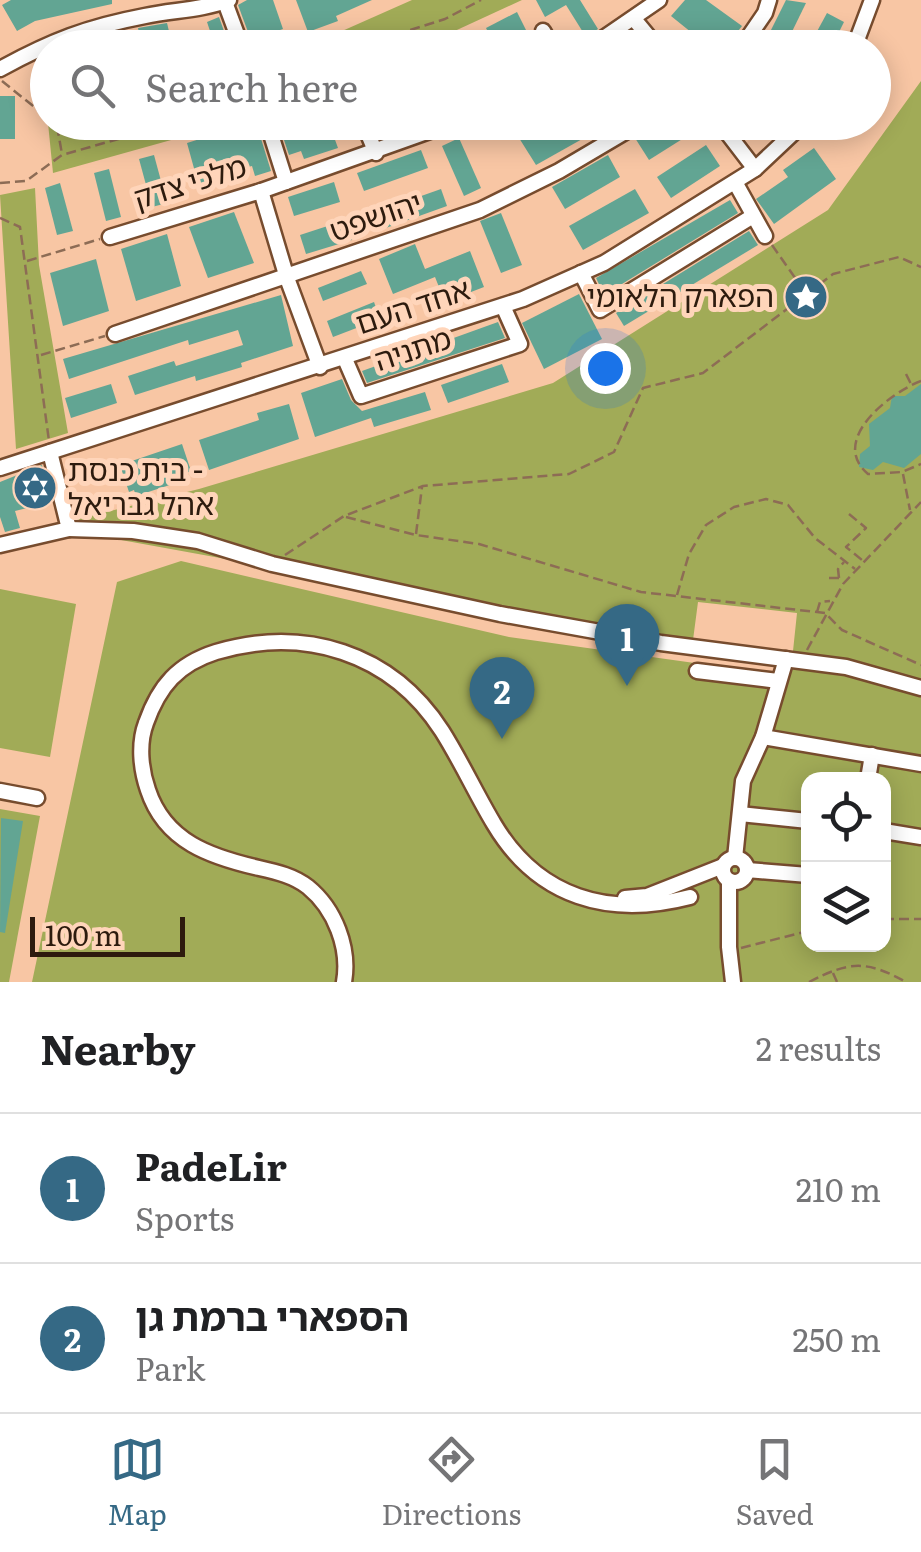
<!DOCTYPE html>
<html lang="en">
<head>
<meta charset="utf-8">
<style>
	:root { --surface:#fff; --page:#f6f6f6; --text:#202124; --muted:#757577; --line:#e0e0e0; --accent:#356985 }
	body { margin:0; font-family:Literata,"Noto Sans Hebrew",serif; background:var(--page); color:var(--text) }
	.controls { position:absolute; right:30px; bottom:30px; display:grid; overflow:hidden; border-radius:20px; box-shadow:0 5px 25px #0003 }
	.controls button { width:90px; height:90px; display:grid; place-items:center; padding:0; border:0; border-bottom:2px solid var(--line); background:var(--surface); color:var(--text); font:50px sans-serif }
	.scale { position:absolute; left:30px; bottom:25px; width:155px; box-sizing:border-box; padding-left:10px; border:5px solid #2d1b0e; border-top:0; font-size:28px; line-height:35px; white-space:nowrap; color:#2d1b0e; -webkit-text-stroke:8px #ffd5ba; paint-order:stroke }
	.you { position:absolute; left:605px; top:368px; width:35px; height:35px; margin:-25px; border:8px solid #fff; border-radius:50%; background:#1a73e8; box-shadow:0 0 0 15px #1a73e833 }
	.badge { display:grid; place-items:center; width:65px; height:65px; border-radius:50%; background:var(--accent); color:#fff; font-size:32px; font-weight:700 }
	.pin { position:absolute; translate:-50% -82px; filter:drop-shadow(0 2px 5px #0008) }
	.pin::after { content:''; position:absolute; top:52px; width:35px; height:30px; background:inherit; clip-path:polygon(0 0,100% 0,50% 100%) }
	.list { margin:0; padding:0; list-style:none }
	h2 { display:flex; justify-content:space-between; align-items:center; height:130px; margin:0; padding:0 40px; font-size:42px }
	h2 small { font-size:32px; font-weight:400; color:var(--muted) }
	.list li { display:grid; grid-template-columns:65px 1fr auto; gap:30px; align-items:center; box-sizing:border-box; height:150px; padding:0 40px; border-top:2px solid var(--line) }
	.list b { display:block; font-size:38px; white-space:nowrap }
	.list p { margin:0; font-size:32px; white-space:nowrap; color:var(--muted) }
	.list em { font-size:32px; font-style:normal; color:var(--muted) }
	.icon { flex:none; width:55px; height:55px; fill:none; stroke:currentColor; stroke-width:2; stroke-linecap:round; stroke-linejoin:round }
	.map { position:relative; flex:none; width:921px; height:982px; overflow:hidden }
	.search { position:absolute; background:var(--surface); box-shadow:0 5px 25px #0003; left:30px; right:30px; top:30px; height:110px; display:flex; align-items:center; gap:25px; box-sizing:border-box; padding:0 35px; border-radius:55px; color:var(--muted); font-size:38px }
	.sheet { height:430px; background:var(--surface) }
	nav { display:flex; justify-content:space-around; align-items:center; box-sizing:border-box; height:140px; border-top:2px solid var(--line); background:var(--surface); font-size:28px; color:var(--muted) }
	nav a { display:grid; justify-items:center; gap:5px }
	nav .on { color:var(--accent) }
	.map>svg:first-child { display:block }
	.green { fill:#a1ab57; fill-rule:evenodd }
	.building { fill:#62a593 }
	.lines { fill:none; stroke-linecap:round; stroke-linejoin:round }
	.minor-casing { stroke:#774c2e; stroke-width:19 }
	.path { stroke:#8d6c55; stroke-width:2.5; stroke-dasharray:10 5; stroke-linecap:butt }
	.minor { stroke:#fff; stroke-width:14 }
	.labels { text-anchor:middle; stroke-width:10; stroke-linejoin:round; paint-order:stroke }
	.street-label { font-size:30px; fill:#2d1b0e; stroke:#ffd5ba }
	.poi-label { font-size:30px; fill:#2d1b0e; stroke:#ffd5ba; text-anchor:end }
</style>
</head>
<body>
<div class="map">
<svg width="921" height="982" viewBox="0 0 921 982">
	<rect width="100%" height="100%" fill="#f8c6a4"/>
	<g class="green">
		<polygon points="412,0 522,0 420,47 306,47"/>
		<polygon points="921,81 921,685 846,662 793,651 797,613 698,602 693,640 529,614 99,536 74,520 199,489 553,383 828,210"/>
		<polygon points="48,123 48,122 232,123 53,173"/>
		<polygon points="35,188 39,265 68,433 16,449 0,195"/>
		<path d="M181,561L509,637L788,676L790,665L845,673L921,692V982H32L117,582ZM808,779H884V944H808Z"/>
		<polygon points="0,589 76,604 50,757 0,748"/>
		<polygon points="0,809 40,816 9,982 0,982"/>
	</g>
	<g class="building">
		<polygon points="11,0 112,0 112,4 35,21 17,31 2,5"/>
		<polygon points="247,0 273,0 283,29 251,40 238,5"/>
		<polygon points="296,0 372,0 336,16 338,21 308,32"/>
		<polygon points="536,0 580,0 598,29 586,37 566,5 545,17"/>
		<polygon points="685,0 706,0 742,26 725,48 697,48 702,41 671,16"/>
		<polygon points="786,0 806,3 784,48 780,48 766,40"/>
		<polygon points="517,12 535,48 496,48 486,28"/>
		<polygon points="827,13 844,22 831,48 808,48"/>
		<polygon points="219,17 230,48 195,48 213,40 207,22"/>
		<polygon points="167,23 173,48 142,48 138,28"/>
		<rect x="0" y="96" width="15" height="43"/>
		<polygon points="278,122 300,122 304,133 326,126 324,122 342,122 345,133 334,137 338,148 304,159 301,151 289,155"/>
		<polygon points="509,122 596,122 600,129 536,165"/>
		<polygon points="659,122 689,122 695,131 649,160 635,138"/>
		<polygon points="235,128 237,134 258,129 271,171 255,176 252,166 212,176 215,187 200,190 187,143"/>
		<polygon points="459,138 481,188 464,196 442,146"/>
		<polygon points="706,145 720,166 671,198 657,177"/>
		<polygon points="814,148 836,179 774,224 756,199 788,177 783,170"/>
		<polygon points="421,150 428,168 364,191 357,173"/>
		<polygon points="154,155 167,203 152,207 139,159"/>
		<polygon points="608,155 620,177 565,209 552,187"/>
		<polygon points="109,169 121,217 106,221 94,173"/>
		<polygon points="334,182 340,202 294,216 288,197"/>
		<polygon points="60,183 73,231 57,235 45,188"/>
		<polygon points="441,189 447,206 383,229 376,212"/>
		<polygon points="635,189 649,213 583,250 569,226"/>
		<polygon points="730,200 738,213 604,295 596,278"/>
		<polygon points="234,212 254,263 208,278 189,227"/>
		<polygon points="501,213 522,265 501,273 480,221"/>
		<polygon points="346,220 352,240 306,254 300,235"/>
		<polygon points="749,231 758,245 624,326 616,313"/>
		<polygon points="167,234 181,286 136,301 121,249"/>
		<polygon points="415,244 425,269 470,251 484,287 445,302 435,277 393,294 379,259"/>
		<polygon points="96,259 109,311 63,326 50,273"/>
		<polygon points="361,271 367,284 323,301 318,288"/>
		<polygon points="579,294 602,339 544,369 522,323"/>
		<polygon points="281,295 293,346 241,363 242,367 196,381 195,376 135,395 128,376 174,361 176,366 243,345 238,330 189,345 188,340 69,379 63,359"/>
		<polygon points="374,302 380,319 333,337 327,321"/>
		<polygon points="498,322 505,338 367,383 362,371"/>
		<polygon points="502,364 509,382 448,403 441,385"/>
		<polygon points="342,379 351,400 362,411 425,392 431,410 374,427 371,418 315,437 301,393"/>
		<polygon points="111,384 117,403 71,418 65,398"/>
		<polygon points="921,384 921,454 904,468 883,462 873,470 859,467 860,454 870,446 869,424 890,408 892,396 905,396"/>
		<polygon points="289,404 299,439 209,470 199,440 259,420 257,413"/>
		<polygon points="182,444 191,471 186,473 188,479 136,496 134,490 129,492 120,465"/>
		<polygon points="42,465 51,502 15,511 20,528 5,532 0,517 0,482"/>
		<polygon points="1,818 23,821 5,933 0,932"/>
	</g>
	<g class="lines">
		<defs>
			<g id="minor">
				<polyline points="225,2 242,48"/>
				<polyline points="634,19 658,48"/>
				<polyline points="543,31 553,48"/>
				<polyline points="589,48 659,0"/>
				<polyline points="741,48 765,13 769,0"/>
				<polyline points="854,48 872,0"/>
				<path d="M0,69C51,41 87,27 145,16C174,10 202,10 229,0"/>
				<polyline points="267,122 286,182"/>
				<polyline points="363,122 376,153"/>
				<polyline points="719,122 755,169"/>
				<polyline points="735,182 765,236"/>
				<polyline points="261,191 287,278 320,367"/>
				<polyline points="110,237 261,191 455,122"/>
				<polyline points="581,273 600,310 753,216"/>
				<polyline points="115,334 480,210 559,171 642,122"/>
				<polyline points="345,359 361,396 520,344 503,306"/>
				<polyline points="0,468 523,299 604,263 755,169 805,122"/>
				<polyline points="69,529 133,531 198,541 272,564 500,614 661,643 846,667 921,688"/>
				<polyline points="0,545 69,529 50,452"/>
				<polyline points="697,671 778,681"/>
				<polyline points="763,737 921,764"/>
				<polyline points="868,779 872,755"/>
				<polyline points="0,791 37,798"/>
				<polyline points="740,814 808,821"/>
				<polyline points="884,831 921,837"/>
				<circle cx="735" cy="870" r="12"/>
				<polyline points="735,858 743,781 763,737 786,659"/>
				<polyline points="747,870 808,875"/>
				<polyline points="729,882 729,947 733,982"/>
				<polyline points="625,898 647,896 723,866"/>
				<path d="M344,982C350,948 335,909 308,887C294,876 277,872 259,868C211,857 165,842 148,790C141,770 138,744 146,723C159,686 178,664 216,652C304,626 391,652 442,731C461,761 476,794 494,824C538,898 609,918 690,897"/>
			</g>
		</defs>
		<use href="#minor" class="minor-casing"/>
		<g class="path">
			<polyline points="353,48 445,19 481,0"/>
			<polyline points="2,81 48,118"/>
			<polyline points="53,122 57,126 71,122"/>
			<polyline points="57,126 62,154"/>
			<polyline points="0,183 26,181 62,155 178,122"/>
			<polyline points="0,218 20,227 49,441"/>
			<polyline points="772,245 805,292"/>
			<polyline points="27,261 100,239"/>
			<polyline points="41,355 105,336"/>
			<polyline points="906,374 911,384"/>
			<path d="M921,381C891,392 828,440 868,474L902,472L921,464"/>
			<polyline points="903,474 910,510"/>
			<polyline points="849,514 866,528 846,547 862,560"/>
			<polyline points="346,517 416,535 479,544 641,592 825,613 842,630 921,665"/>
			<polyline points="416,534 422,487"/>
			<polyline points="285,555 344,516 423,486 569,474 614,452 643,388 703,373 833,274 899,257 921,267"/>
			<polyline points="829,578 839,578 842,582"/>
			<polyline points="839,578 838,569 844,562"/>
			<polyline points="677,595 689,554 706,525 734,507 766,499 788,505 815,538 855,569"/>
			<polyline points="817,612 820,602 830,601"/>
			<polyline points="807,650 843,584 921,502"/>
			<polyline points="884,919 921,919"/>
			<polyline points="741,948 808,931"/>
			<polyline points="833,973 837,982"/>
			<path d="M809,982C850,961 866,960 906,982"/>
		</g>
		<use href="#minor" class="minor"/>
	</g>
	<defs>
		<symbol id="sight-disc" viewBox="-11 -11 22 22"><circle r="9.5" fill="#356985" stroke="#ffd5ba"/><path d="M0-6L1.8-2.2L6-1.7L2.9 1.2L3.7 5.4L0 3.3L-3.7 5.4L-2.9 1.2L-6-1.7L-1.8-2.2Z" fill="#fff"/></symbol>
		<symbol id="synagogue-disc" viewBox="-11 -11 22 22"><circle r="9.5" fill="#356985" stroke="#ffd5ba"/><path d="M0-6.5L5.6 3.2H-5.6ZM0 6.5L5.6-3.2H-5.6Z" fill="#fff"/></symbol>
	</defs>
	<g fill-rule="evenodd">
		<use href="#sight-disc" x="781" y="272" width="50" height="50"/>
		<use href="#synagogue-disc" x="10" y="463" width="50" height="50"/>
	</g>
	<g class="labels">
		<g class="street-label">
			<text transform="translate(190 183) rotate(-17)" y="10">מלכי צדק</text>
			<text transform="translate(376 217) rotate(-19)" y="10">יהושפט</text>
			<text transform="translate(413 307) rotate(-18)" y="10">אחד העם</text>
			<text transform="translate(413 350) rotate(-18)" y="10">מתניה</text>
		</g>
		<g class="poi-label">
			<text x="774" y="307">הפארק הלאומי</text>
			<text x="68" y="481" text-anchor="start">בית כנסת -<tspan x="68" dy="34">אהל גבריאל</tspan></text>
		</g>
	</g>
</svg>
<div class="controls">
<button><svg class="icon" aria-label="locate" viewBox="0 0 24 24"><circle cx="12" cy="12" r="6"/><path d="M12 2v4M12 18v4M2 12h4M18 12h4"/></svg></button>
<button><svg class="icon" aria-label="layers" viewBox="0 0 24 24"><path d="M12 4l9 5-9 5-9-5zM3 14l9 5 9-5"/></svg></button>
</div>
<div class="scale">100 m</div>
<div class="you"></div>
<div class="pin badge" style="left:627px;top:686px">1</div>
<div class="pin badge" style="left:502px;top:739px">2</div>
<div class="search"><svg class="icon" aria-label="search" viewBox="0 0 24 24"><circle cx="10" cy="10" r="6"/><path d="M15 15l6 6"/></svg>Search here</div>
</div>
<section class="sheet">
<h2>Nearby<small>2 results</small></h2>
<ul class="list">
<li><span class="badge">1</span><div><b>PadeLir</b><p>Sports</p></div><em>210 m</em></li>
<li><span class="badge">2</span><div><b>הספארי ברמת גן</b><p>Park</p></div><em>250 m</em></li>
</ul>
</section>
<nav>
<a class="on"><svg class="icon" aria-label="map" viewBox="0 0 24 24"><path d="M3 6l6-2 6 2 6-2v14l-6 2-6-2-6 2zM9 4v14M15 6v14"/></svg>Map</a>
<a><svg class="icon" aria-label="directions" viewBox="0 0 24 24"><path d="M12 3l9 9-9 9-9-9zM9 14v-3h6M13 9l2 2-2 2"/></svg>Directions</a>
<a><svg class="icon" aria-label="saved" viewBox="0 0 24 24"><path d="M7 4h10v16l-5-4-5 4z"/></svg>Saved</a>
</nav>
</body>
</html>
